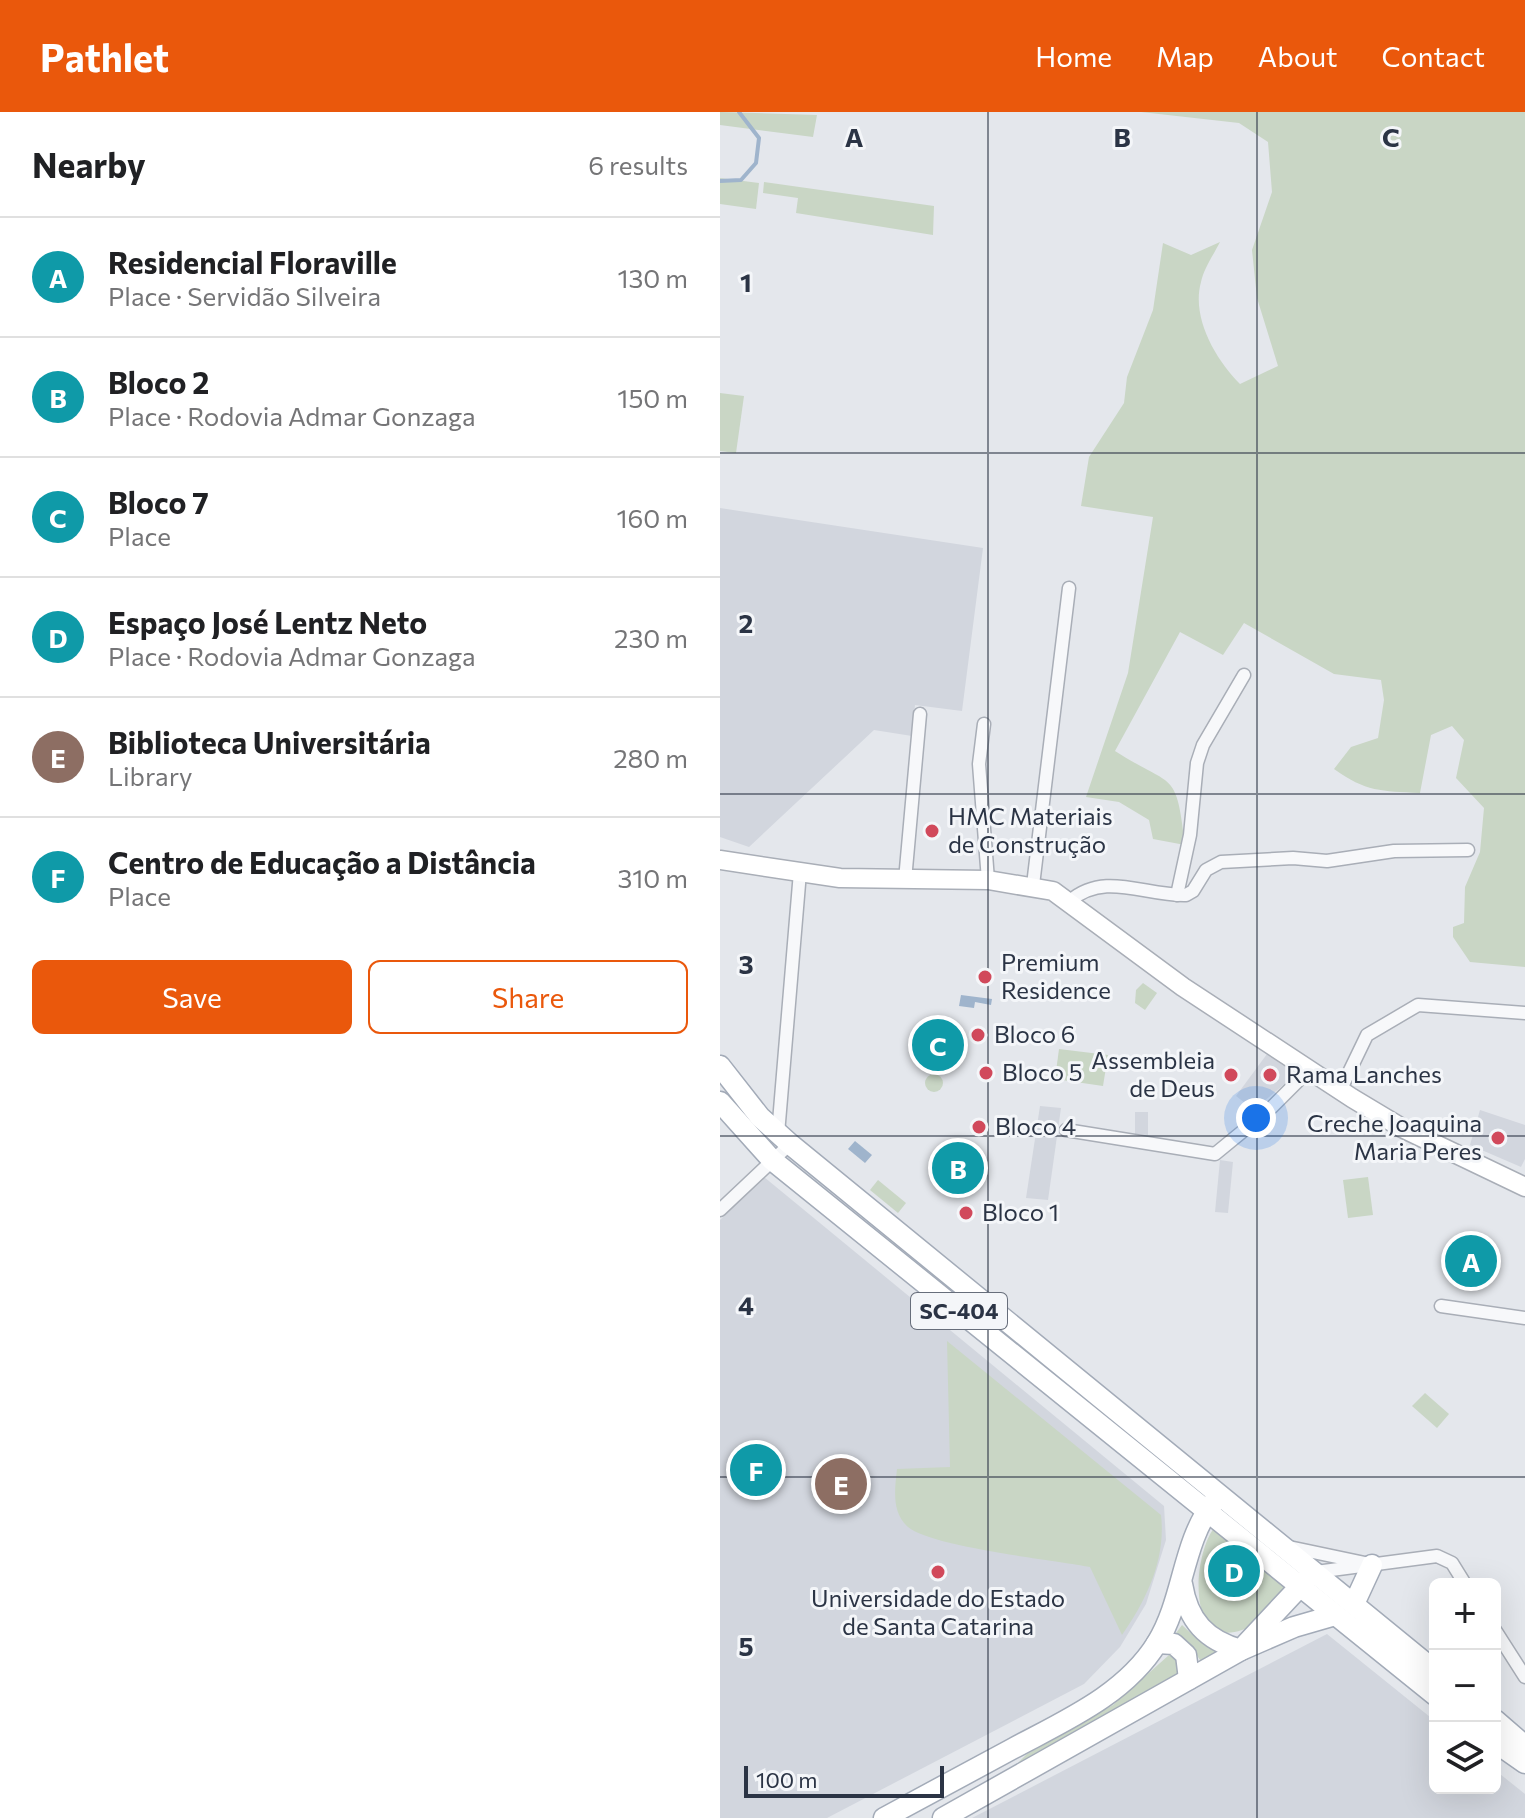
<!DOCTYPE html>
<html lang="en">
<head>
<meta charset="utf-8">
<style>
	:root { --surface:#fff; --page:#f6f6f6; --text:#202124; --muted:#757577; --line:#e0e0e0; --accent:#ea580c }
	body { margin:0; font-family:Commissioner,sans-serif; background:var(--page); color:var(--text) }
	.controls { position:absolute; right:24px; bottom:24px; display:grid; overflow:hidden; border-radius:12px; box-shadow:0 8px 32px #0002 }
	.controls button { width:72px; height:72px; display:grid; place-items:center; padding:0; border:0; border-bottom:2px solid var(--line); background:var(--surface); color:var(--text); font:40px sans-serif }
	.scale { position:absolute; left:24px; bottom:20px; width:200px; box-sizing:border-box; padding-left:8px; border:4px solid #2b3445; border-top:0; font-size:22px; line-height:28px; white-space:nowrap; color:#2b3445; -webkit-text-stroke:6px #f4f6f9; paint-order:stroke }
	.you { position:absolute; left:536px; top:1006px; width:28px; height:28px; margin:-20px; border:6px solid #fff; border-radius:50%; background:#1a73e8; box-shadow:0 0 0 12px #1a73e833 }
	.badge { display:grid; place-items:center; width:52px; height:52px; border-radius:50%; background:var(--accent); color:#fff; font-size:26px; font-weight:700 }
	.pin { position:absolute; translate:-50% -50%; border:4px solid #fff; box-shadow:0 2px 8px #0006 }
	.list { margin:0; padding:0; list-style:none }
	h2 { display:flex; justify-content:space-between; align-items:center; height:104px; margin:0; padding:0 32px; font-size:34px }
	h2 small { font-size:26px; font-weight:400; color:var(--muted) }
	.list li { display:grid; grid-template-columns:52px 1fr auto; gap:24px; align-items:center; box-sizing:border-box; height:120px; padding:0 32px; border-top:2px solid var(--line) }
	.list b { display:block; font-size:30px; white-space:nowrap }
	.list p { margin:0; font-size:26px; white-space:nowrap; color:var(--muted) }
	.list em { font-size:26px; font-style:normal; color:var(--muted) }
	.actions { display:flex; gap:16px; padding:24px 32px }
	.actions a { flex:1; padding:18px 0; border:2px solid var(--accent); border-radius:12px; text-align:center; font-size:28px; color:var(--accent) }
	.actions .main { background:var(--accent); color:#fff }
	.icon { flex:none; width:44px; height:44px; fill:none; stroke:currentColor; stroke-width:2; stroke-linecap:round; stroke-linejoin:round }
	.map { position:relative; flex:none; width:805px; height:1706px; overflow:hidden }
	header { display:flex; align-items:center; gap:48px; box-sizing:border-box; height:112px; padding:0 40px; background:var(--accent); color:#fff }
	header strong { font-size:38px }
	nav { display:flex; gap:44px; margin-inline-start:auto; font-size:28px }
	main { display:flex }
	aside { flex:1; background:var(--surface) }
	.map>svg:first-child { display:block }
	.built { fill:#d2d6de }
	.green { fill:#c9d6c5 }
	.water { fill:#9fb4cc }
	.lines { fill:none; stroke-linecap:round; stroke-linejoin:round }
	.stream { stroke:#9fb4cc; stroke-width:4 }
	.street-casing { stroke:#a9aeb7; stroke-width:15 }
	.secondary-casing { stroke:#a9aeb7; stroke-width:21 }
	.primary-casing { stroke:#a3abb8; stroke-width:23 }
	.street { stroke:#f7f8fa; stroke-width:12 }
	.secondary { stroke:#fff; stroke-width:18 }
	.primary { stroke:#fff; stroke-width:20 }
	.grid { fill:none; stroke:#2b3445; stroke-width:2; stroke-opacity:0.55 }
	.poi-dot { fill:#d1495b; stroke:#f4f6f9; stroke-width:3 }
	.labels { text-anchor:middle; stroke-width:6; stroke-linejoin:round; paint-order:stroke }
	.shield { fill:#f4f6f9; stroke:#676e7b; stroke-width:2 }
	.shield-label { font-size:22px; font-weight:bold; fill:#2b3445 }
	.poi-label { font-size:24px; fill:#2b3445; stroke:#f4f6f9; text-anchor:start }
	.grid-label { font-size:26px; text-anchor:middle; font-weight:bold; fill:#2b3445; stroke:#f4f6f9; stroke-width:6; stroke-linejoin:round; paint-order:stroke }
</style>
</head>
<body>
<header>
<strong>Pathlet</strong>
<nav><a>Home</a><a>Map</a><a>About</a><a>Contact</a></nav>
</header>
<main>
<aside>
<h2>Nearby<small>6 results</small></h2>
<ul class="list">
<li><span class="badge" style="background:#0f9aa8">A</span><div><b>Residencial Floraville</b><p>Place · Servidão Silveira</p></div><em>130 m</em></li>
<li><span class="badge" style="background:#0f9aa8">B</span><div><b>Bloco 2</b><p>Place · Rodovia Admar Gonzaga</p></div><em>150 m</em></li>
<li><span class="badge" style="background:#0f9aa8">C</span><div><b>Bloco 7</b><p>Place</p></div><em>160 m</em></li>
<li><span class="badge" style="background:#0f9aa8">D</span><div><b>Espaço José Lentz Neto</b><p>Place · Rodovia Admar Gonzaga</p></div><em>230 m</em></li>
<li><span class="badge" style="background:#8d6e63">E</span><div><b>Biblioteca Universitária</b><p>Library</p></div><em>280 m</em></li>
<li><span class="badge" style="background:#0f9aa8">F</span><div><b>Centro de Educação a Distância</b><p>Place</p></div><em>310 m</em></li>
</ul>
<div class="actions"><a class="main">Save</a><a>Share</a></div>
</aside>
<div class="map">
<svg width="805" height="1706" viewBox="0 0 805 1706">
	<rect width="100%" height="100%" fill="#e4e7ec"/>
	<g class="built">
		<polygon points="0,396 263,436 242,599 195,593 192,624 154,618 29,735 0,725"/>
		<polygon points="547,942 577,961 534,998 516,984"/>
		<polygon points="320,994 341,996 328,1088 306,1086"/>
		<polygon points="760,998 805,1013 805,1047 801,1055 750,1033"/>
		<polygon points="415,1000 428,1000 428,1023 415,1022"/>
		<polygon points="500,1048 513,1050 508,1101 495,1100"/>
		<polygon points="44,1065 444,1394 446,1428 426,1492 400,1535 364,1572 107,1706 0,1706 0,1108"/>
		<polygon points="607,1522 715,1609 715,1676 775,1676 775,1658 805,1682 805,1706 252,1706"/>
	</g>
	<g class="green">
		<polygon points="0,0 97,3 93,25 0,13"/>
		<path d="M421,0H805V855L750,850L733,825V815L744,811L745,775L760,740L764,696L736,666L744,628L732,614L711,623L700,681C661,679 646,680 614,657L631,635L658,626L664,588L661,568L614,562L524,511L503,543L460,520L395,639C454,677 456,656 465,733L433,727L429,708L399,690L366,685L408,561L433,405L361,394L369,345L404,291L407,265L433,198L443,131L471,143L500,130C494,142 484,156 481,170C471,206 496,248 520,272L558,254L537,186L532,138L552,80L548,30L519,11Z"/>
		<polygon points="0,66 39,71 36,97 0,92"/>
		<polygon points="44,70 214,94 213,123 76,101 78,86 43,81"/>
		<polygon points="0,281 24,284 16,341 0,339"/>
		<polygon points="423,871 437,881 425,898 415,891 416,878"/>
		<polygon points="339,937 388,943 383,974 335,967"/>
		<circle cx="214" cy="971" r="9"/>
		<polygon points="648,1065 653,1103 628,1106 623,1068"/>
		<polygon points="158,1068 186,1091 178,1101 150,1078"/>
		<path d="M227,1229L441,1403C446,1447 427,1487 402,1523L370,1455C334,1448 212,1435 188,1415C171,1400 175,1376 177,1357L230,1355Z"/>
		<polygon points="705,1281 729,1302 717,1316 692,1294"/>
		<path d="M494,1416L566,1476C558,1486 550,1503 540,1512C536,1515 527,1516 522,1518C466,1538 473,1444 494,1416Z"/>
		<polygon points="462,1513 476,1526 498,1538 482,1551 470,1533 451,1528"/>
		<polygon points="449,1543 460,1544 466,1559 276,1672 307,1642 393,1593"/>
	</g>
	<g class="water">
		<polygon points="241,883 272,887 271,893 255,890 254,896 239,894"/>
		<polygon points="135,1029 152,1043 145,1051 128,1037"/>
	</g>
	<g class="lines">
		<polyline class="stream" points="0,69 21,68 36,51 39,26 19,0"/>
		<defs>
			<g id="street">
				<polyline points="264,612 259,652 268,768"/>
				<polyline points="185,768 200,602"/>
				<polyline points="313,773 349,476"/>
				<polyline points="457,783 470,723 477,651 483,633 524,563"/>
				<path d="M350,789C385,759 424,784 466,783L473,779L486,758L501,750L573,746L607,749L674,739L748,738"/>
				<polyline points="620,979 647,923 698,893 805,901"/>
				<polyline points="346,1018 495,1042 550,997 588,959"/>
				<polyline points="58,1022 80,760"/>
				<polyline points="0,1098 70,1032"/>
				<polyline points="721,1194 805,1206"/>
				<polyline points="569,1435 645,1451"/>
				<polyline points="596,1460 717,1444 732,1451 745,1472"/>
				<polyline points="775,1518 805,1565"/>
			</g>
			<polyline id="secondary" points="0,748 120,766 268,768 333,779 463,875 632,986 682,1016 805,1075"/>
			<g id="primary">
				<polyline points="0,954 40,1005 70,1032 715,1559"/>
				<polyline points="0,990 52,1048 715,1583"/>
				<path d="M462,1472C468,1509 486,1528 521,1538"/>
				<polyline points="634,1492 652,1453"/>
				<polyline points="437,1531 454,1532 466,1543 469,1567"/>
				<polyline points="526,1532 586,1468"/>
				<polyline points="775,1608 805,1634"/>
				<polyline points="775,1630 805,1651"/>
				<path d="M164,1706C206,1683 249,1660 292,1637C344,1609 405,1583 437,1531C464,1487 462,1431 493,1391"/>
				<polyline points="223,1706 521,1538 574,1515 612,1504"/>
			</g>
		</defs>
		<use href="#street" class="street-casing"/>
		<use href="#secondary" class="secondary-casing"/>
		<use href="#primary" class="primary-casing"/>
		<use href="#street" class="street"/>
		<use href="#secondary" class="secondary"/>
		<use href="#primary" class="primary"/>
	</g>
	<path class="grid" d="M268,0V1706M537,0V1706M0,341H805M0,682H805M0,1024H805M0,1365H805"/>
	<g class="poi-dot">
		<circle cx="212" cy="719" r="8"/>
		<circle cx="265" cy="865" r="8"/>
		<circle cx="258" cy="923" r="8"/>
		<circle cx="266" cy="961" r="8"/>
		<circle cx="511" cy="963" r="8"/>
		<circle cx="550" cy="963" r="8"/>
		<circle cx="259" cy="1015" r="8"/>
		<circle cx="778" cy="1026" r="8"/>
		<circle cx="246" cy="1101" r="8"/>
		<circle cx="218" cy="1460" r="8"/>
	</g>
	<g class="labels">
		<rect class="shield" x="191" y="1181" width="96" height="36" rx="6"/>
		<g class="shield-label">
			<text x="239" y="1207">SC-404</text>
		</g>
		<g class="poi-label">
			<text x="228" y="713">HMC Materiais<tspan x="228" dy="28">de Construção</tspan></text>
			<text x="281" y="859">Premium<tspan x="281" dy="28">Residence</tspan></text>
			<text x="274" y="931">Bloco 6</text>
			<text x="495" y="957" text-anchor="end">Assembleia<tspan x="495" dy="28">de Deus</tspan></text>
			<text x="282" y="969">Bloco 5</text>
			<text x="566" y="971">Rama Lanches</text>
			<text x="762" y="1020" text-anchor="end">Creche Joaquina<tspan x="762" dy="28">Maria Peres</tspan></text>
			<text x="275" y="1023">Bloco 4</text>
			<text x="262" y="1109">Bloco 1</text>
			<text x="218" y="1495" text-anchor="middle">Universidade do Estado<tspan x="218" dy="28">de Santa Catarina</tspan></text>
		</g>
	</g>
	<g class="grid-label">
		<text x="134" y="35">A</text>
		<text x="402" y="35">B</text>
		<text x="671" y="35">C</text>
		<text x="26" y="180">1</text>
		<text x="26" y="521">2</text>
		<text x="26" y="862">3</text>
		<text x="26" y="1203">4</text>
		<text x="26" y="1544">5</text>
	</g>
</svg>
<div class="controls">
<button>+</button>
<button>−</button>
<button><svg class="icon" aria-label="layers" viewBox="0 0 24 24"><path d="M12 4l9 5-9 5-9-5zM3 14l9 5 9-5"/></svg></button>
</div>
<div class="scale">100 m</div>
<div class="you"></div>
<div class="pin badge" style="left:751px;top:1149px;background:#0f9aa8">A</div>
<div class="pin badge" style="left:238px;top:1056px;background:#0f9aa8">B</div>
<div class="pin badge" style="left:218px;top:933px;background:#0f9aa8">C</div>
<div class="pin badge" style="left:514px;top:1459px;background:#0f9aa8">D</div>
<div class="pin badge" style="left:121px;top:1372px;background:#8d6e63">E</div>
<div class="pin badge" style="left:36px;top:1358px;background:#0f9aa8">F</div>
</div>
</main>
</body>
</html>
